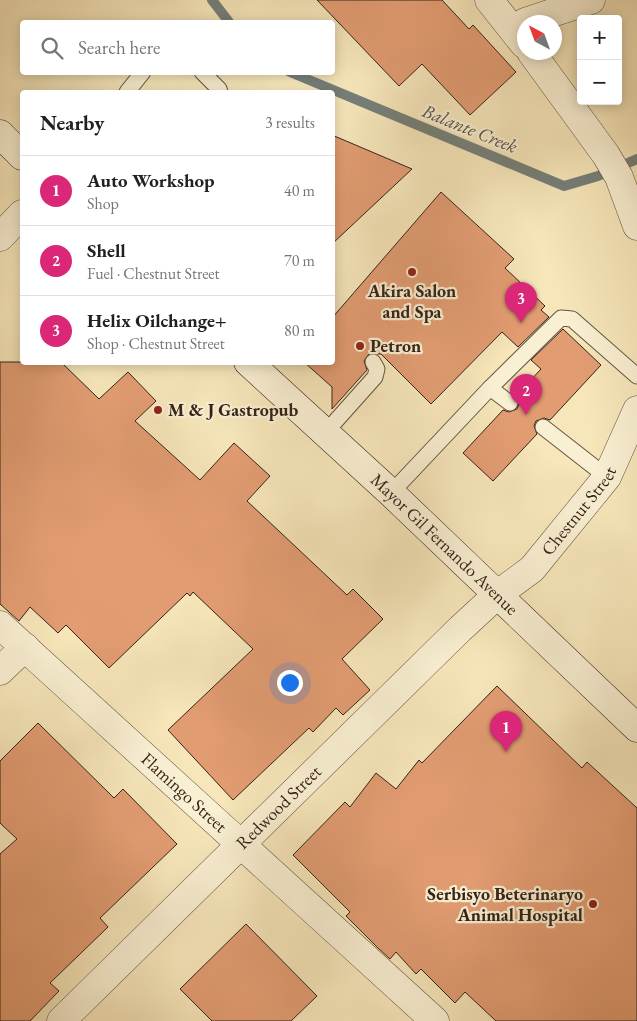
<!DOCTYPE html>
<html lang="en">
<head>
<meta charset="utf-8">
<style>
	:root { --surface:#fff; --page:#f2f2f2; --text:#202124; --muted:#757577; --line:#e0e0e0; --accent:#db2777 }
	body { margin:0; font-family:"EB Garamond",serif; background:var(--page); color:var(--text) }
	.controls { position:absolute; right:15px; top:15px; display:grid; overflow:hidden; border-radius:5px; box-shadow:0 2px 12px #0003 }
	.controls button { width:45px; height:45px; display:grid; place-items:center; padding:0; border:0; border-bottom:1px solid var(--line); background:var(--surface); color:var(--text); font:25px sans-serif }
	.compass { position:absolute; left:517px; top:15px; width:45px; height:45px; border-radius:50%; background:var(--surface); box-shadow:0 2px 12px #0003; rotate:319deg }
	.you { position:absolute; left:289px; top:682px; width:18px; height:18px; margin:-12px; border:4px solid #fff; border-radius:50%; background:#1a73e8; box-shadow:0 0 0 8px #1a73e833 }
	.badge { display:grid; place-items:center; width:32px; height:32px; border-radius:50%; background:var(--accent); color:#fff; font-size:16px; font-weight:700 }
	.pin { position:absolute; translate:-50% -41px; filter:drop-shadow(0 1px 2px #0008) }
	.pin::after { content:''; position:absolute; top:26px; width:18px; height:15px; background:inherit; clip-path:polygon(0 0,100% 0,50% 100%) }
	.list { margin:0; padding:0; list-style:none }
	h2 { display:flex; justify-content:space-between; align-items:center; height:65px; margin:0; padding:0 20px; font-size:21px }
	h2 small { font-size:16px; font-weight:400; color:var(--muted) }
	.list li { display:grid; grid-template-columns:32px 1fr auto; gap:15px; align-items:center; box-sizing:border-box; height:70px; padding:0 20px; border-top:1px solid var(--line) }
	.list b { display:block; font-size:19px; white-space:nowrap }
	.list p { margin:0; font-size:16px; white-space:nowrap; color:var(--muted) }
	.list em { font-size:16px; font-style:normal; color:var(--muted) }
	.icon { flex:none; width:28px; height:28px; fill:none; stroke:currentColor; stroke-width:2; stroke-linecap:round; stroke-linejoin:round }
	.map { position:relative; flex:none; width:637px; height:1021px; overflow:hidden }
	.search { position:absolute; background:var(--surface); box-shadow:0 2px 12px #0003; left:20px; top:20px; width:315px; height:55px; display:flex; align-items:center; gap:12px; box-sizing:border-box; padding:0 18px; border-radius:5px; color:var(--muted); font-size:19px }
	.panel { position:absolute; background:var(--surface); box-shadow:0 2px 12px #0003; left:20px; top:90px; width:315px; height:275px; border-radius:5px }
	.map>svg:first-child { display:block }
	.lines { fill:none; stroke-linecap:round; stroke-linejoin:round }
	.stream { stroke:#757f79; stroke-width:10 }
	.building { fill:#e29c72; stroke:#352319 }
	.lane-casing { stroke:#655441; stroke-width:17 }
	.street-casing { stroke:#655441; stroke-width:29 }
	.secondary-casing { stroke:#352319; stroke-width:29 }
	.lane { stroke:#f9efd2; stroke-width:15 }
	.street { stroke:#f9efd2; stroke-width:28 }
	.secondary { stroke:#f9efd2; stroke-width:28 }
	.poi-dot { fill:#8f2418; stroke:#f9efd2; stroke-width:2 }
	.labels { text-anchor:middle; stroke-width:4.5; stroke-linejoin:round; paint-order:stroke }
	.poi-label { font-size:18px; font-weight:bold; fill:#352319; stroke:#f9efd2; text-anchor:start }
	.street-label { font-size:18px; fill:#352319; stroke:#f9efd2 }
	.water-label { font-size:19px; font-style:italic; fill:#555149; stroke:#f9efd2 }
</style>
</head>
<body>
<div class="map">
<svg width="637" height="1021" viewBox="0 0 637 1021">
	<rect width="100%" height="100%" fill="#f6e6ba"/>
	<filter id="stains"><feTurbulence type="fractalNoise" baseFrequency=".004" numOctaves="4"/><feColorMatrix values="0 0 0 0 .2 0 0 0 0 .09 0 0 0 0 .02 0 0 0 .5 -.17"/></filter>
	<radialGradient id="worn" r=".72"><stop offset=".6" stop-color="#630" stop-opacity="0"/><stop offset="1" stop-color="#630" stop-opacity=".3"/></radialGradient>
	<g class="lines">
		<g class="stream">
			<polyline points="212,0 229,22"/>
			<polyline points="290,72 564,186 598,176 637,159"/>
		</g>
	</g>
	<g class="building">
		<polygon points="317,0 442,0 469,29 473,25 516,72 470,115 422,64 399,86"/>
		<polygon points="332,135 412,169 332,244"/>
		<polygon points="441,192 514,259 505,268 545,306 541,310 549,317 518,347 502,332 431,404 381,354 369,354 364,361 367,370 332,409 332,387 304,362 332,362 332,318"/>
		<polygon points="563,329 601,365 550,420 544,418 536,421 534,426 537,434 493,481 463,453 503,410 509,412 517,409 519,404 516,396 541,369 531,360"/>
		<polygon points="0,362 61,362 99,399 128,372 156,401 135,421 200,480 234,443 270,476 247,501 347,595 353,589 383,619 342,659 370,690 343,715 336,708 313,732 309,728 233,800 168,730 253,649 193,592 190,596 187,593 109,668 66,625 58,633 30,607 19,621 0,604"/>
		<polygon points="497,686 582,768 587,762 637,808 637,1021 496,1021 465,992 455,1003 421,969 416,974 396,952 390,959 378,948 346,916 350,912 293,855 345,802 350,807 376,773 396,789 419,760 422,763"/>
		<polygon points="38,723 114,798 123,789 177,844 100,918 108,927 50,983 59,991 30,1021 0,1021 0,854 17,839 0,823 0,761"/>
		<polygon points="246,924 317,996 291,1021 212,1021 180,989"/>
	</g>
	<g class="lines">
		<defs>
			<g id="lane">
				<polyline points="202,72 219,89 220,92"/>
				<polyline points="127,92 143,72"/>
				<polyline points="490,388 561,318 572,319 637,376"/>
				<polyline points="543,427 607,477"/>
				<polyline points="325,433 375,377 377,369 373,362"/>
				<polyline points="391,493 490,388 510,403"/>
			</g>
			<g id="street">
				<polyline points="489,0 524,44"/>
				<polyline points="525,22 591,0"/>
				<polyline points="531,52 606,155 619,177 637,226"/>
				<polyline points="0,237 22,214"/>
				<path id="s1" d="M0,625L435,1021"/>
				<polyline points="0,671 25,647"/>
				<path id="s2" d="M61,1021L460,629L498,594L532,569L607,477L637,410"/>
			</g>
			<g id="secondary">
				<polyline points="0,134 22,156"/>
				<path id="s3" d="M248,362L391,493L637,728"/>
			</g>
		</defs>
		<use href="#lane" class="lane-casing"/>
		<use href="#street" class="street-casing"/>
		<use href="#secondary" class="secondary-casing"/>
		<use href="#lane" class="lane"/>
		<use href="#street" class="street"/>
		<use href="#secondary" class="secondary"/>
	</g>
	<g class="poi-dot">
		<circle cx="412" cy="272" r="5"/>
		<circle cx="360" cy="346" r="5"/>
		<circle cx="158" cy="410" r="5"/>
		<circle cx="593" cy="904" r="5"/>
	</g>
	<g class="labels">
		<g class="poi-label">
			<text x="412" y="297" text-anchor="middle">Akira Salon<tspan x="412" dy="21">and Spa</tspan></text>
			<text x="370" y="352">Petron</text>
			<text x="168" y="416">M &amp; J Gastropub</text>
			<text x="583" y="900" text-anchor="end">Serbisyo Beterinaryo<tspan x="583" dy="21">Animal Hospital</tspan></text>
		</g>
		<g class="street-label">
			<text dy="6" stroke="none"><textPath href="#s2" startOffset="728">Chestnut Street</textPath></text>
			<text dy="6" stroke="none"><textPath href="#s3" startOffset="268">Mayor Gil Fernando Avenue</textPath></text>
			<text dy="6" stroke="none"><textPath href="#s1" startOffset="249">Flamingo Street</textPath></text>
			<text dy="6" stroke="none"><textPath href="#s2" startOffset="305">Redwood Street</textPath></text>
		</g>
		<g class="water-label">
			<text transform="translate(470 128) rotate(22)" y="7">Balante Creek</text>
		</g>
	</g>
	<rect width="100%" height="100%" filter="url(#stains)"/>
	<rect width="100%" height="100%" fill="url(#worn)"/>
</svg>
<div class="controls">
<button>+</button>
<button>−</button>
</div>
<svg class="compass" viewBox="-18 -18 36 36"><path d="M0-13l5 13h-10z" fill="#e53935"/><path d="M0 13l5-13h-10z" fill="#757577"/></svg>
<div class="you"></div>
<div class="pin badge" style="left:506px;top:752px">1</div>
<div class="pin badge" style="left:526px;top:415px">2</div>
<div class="pin badge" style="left:521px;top:323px">3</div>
<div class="search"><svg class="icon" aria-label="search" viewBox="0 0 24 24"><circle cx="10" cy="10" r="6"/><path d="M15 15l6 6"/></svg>Search here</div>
<section class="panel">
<h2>Nearby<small>3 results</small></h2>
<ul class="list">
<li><span class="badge">1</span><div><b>Auto Workshop</b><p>Shop</p></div><em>40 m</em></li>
<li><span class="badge">2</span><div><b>Shell</b><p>Fuel · Chestnut Street</p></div><em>70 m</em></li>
<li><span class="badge">3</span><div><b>Helix Oilchange+</b><p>Shop · Chestnut Street</p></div><em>80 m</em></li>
</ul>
</section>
</div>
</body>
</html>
